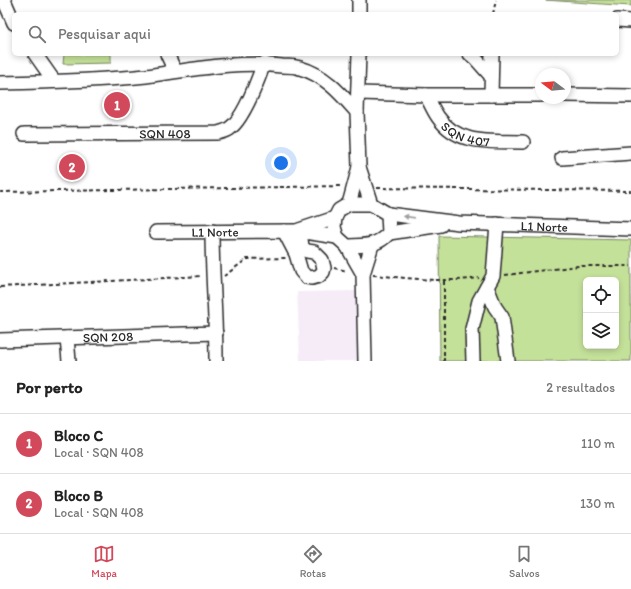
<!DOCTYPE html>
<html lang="pt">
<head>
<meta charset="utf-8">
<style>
	:root { --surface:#fff; --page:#f2f2f2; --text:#222; --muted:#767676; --line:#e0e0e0; --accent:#d1495b }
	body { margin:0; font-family:Itim,sans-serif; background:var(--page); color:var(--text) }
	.controls { position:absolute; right:12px; bottom:12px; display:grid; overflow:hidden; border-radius:6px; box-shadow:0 2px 6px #0003 }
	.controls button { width:36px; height:36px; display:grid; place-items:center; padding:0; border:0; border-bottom:1px solid var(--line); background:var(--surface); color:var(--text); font:20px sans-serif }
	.compass { position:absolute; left:535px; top:68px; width:36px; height:36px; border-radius:50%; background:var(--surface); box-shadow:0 2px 6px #0003; rotate:286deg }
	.you { position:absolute; left:281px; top:163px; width:14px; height:14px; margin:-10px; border:3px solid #fff; border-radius:50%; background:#1a73e8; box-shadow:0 0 0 6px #1a73e833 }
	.badge { display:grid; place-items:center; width:26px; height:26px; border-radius:50%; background:var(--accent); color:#fff; font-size:13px; font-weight:700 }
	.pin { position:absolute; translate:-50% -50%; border:2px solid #fff; box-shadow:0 1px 4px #0006 }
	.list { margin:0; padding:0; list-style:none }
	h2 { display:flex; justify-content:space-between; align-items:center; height:52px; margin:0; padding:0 16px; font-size:17px }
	h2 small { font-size:13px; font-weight:400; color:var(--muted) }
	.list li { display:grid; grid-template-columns:26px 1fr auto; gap:12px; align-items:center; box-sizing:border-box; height:60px; padding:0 16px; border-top:1px solid var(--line) }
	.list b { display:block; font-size:15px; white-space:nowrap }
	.list p { margin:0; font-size:13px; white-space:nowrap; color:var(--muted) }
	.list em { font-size:13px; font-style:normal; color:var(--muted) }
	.icon { flex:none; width:22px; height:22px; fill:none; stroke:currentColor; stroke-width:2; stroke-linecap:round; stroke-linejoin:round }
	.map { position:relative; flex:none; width:631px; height:361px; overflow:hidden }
	.search { position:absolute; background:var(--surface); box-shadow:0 2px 6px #0003; left:12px; right:12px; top:12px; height:44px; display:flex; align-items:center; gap:10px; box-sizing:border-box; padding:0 14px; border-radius:6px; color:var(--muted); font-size:15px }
	.sheet { height:172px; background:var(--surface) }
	nav { display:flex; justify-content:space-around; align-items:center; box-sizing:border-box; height:56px; border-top:1px solid var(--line); background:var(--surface); font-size:11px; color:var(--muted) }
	nav a { display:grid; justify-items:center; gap:2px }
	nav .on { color:var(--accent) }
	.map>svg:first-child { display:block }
	.built { fill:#f6ecf8 }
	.green { fill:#c4e199; stroke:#788662; fill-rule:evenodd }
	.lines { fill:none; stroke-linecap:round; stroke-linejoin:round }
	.minor-casing { stroke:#2b2b2b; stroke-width:16 }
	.path { stroke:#2b2b2b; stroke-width:2; stroke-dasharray:4 3; stroke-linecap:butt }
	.minor { stroke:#fff; stroke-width:13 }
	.oneway { fill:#a0a0a0 }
	.labels { text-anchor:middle; stroke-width:4; stroke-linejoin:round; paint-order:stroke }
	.street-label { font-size:13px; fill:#2b2b2b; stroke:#fff }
</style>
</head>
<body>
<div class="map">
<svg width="631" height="361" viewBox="0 0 631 361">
	<rect width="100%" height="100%" fill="#fff"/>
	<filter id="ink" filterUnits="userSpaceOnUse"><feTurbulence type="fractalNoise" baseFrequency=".025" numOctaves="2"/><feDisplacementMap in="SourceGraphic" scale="8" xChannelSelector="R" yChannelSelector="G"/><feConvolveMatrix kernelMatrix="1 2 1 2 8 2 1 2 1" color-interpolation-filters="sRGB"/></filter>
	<g filter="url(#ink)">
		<polygon class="built" points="356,291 357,361 300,361 297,292"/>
		<g class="green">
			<polygon points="545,0 631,0 631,6"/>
			<polygon points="64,54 111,54 111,63 63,64"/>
			<path d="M439,236L631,240V361H440ZM586,280H616V346H586Z"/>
		</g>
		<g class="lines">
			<defs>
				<g id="minor">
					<polyline points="4,0 14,23"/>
					<polyline points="359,0 359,14"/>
					<polyline points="617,20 631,21"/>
					<polyline points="35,54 54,81"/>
					<polyline points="167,54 175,71"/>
					<polyline points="470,54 475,58 491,76"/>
					<path d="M0,83C49,82 98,81 146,76C191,70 237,60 282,66C288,66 295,66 300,68C325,75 341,94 357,112"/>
					<polyline points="359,93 426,95 541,95"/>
					<path id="s1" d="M426,95C430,102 433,110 438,117C458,146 491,141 523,142"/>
					<polyline points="491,95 492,54"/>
					<polyline points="565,95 631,96"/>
					<path id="s2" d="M24,134L218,133C221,132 226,131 229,129C244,119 258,80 264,63"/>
					<polyline points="562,158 631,153"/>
					<polyline points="359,167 371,204"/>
					<path d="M349,204H371L388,214L389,233C376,247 365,245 347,246L337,237L334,227L335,218L339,210Z"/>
					<polyline points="349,204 359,167 357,112 359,54"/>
					<path id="s3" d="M388,214L459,223L631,229"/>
					<polyline points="299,230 335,218"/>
					<path d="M212,231C212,274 216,317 216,361"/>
					<polyline points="284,231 296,254 301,271 306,277 312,278 319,276 323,272 324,268 322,260 314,252 307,251 302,247 301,239 302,232"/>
					<path id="s4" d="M156,232L298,231L337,237"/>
					<polyline points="389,233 441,225"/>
					<polyline points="347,246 363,274"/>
					<polyline points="487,287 495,307 502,317 508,361"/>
					<polyline points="67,338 69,361"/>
					<path id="s5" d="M0,340L216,333"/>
					<polyline points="365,361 363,274 372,245"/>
					<polyline points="473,361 472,329 479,301 493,276 497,224"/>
				</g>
			</defs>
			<use href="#minor" class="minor-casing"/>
			<g class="path">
				<polyline points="493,14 496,0"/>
				<polyline points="377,188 631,191"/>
				<polyline points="0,192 343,186"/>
				<polyline points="334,268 347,271"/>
				<path d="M373,275C408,278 444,283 479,278"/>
				<polyline points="505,275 578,266 631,266"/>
				<polyline points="224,276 247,259 286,258"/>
				<polyline points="444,281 444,361"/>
				<polyline points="0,287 202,276"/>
			</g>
			<use href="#minor" class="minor"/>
		</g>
		<defs><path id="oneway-solid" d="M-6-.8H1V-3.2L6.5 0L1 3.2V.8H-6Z"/></defs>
		<use class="oneway" href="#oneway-solid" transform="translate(409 217) rotate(-172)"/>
	</g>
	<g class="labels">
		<g class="street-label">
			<text dy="5" stroke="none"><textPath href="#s1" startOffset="59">SQN 407</textPath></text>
			<text dy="5" stroke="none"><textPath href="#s2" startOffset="141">SQN 408</textPath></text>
			<text dy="5" stroke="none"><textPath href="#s3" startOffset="157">L1 Norte</textPath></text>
			<text dy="5" stroke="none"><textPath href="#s4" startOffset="59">L1 Norte</textPath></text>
			<text dy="5" stroke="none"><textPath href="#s5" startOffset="108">SQN 208</textPath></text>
		</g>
	</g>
</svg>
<div class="controls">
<button><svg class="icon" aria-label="locate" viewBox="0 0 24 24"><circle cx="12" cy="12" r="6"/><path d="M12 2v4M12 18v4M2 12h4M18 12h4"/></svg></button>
<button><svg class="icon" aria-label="layers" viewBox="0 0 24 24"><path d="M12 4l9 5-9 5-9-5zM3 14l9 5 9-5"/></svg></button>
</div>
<svg class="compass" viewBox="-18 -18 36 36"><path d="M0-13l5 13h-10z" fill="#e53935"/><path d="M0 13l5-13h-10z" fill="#767676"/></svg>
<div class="you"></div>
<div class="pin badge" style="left:117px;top:105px">1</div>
<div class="pin badge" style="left:72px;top:167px">2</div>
<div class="search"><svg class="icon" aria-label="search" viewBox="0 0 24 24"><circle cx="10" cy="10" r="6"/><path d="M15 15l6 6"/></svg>Pesquisar aqui</div>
</div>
<section class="sheet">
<h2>Por perto<small>2 resultados</small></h2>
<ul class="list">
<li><span class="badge">1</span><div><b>Bloco C</b><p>Local · SQN 408</p></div><em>110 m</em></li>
<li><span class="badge">2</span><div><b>Bloco B</b><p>Local · SQN 408</p></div><em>130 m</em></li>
</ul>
</section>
<nav>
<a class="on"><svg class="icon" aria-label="map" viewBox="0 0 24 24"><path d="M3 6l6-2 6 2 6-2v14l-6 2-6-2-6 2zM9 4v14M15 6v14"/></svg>Mapa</a>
<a><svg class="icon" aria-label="directions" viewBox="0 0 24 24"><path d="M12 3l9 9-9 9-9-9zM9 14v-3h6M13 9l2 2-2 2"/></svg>Rotas</a>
<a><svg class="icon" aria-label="saved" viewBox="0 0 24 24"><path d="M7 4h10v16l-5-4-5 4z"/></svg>Salvos</a>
</nav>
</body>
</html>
